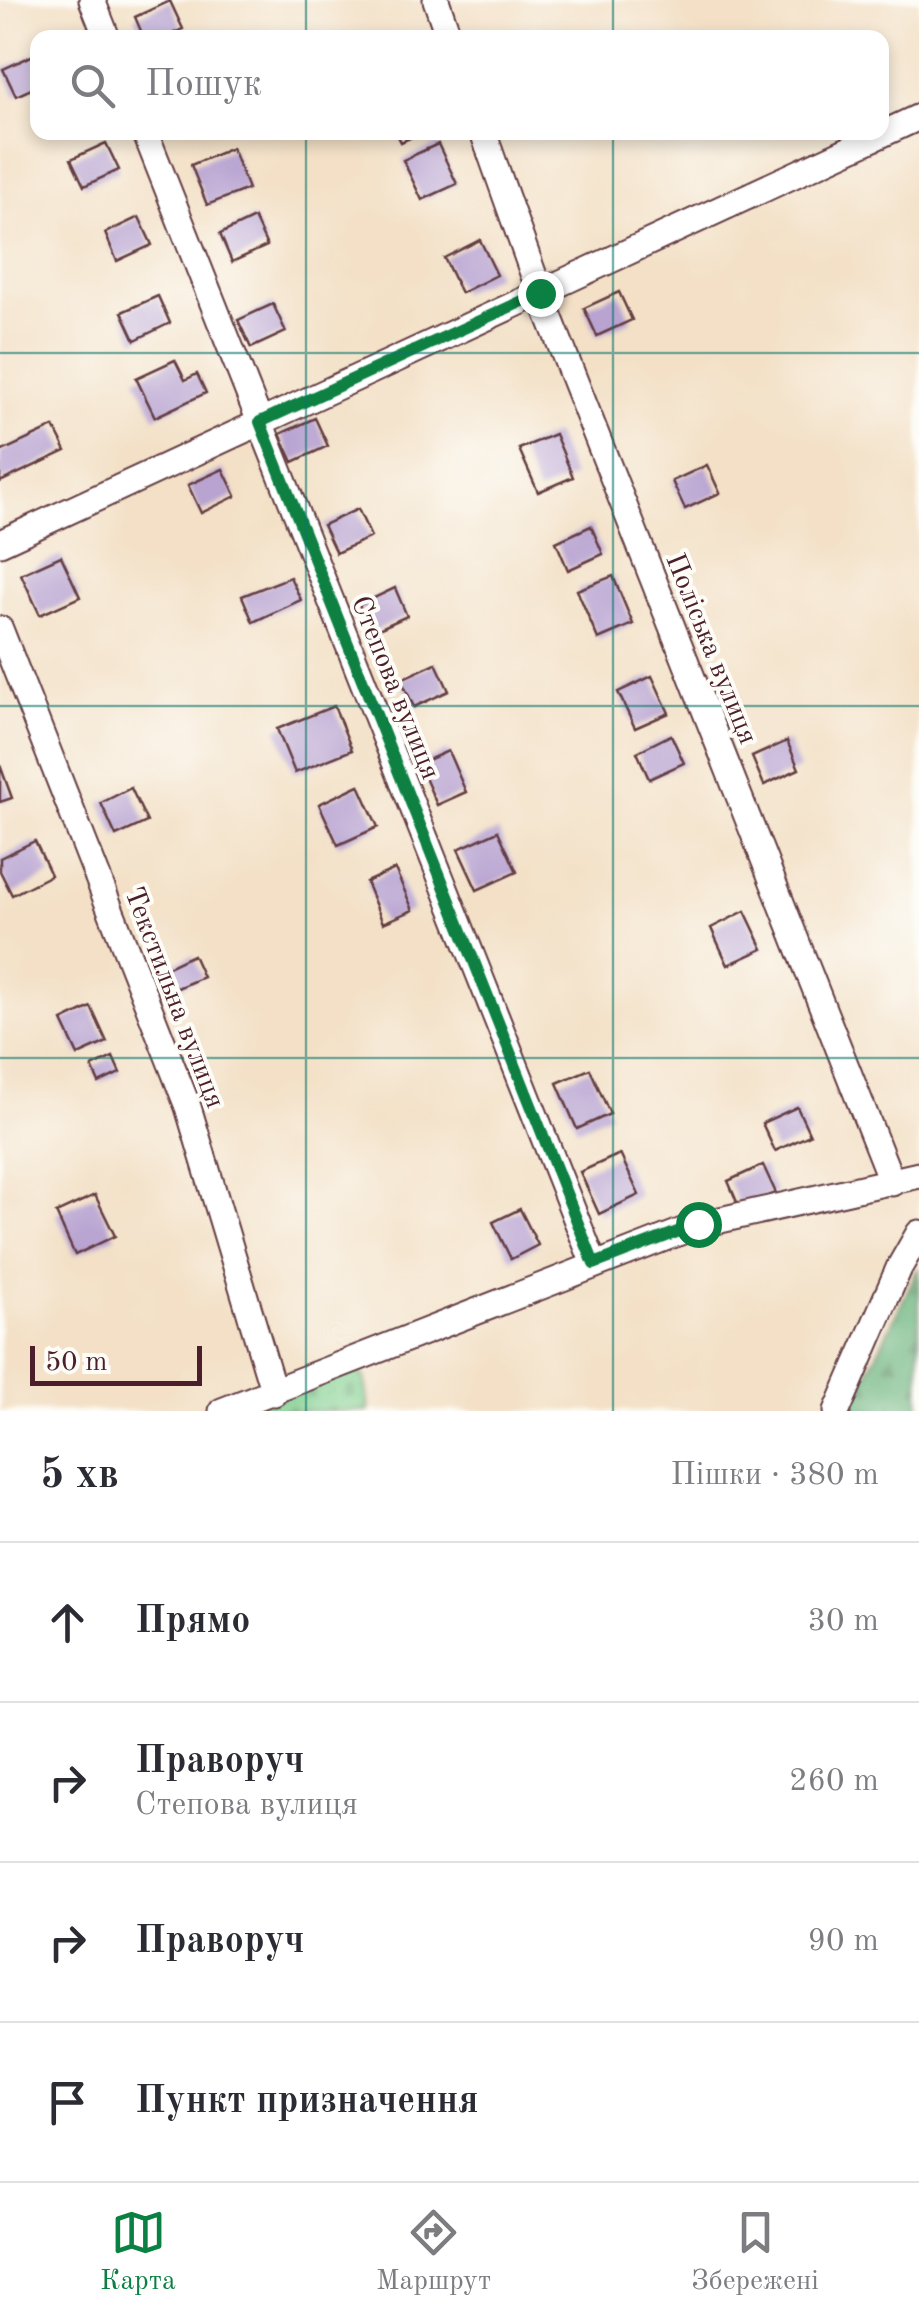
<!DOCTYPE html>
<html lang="uk">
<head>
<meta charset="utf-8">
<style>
	:root { --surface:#fff; --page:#f2f2f3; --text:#2b2b33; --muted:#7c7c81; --line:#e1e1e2; --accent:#0b8043 }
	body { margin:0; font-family:"Old Standard TT",serif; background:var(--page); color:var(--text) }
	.scale { position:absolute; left:30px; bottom:25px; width:172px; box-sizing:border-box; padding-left:10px; border:5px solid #4a1f2b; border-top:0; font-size:28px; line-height:35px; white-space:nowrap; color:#4a1f2b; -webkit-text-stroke:8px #fdfcf7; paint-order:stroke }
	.stop { position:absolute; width:30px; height:30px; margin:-22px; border:8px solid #0b8043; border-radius:50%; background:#fff }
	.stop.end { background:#0b8043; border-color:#fff; box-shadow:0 2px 10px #0008 }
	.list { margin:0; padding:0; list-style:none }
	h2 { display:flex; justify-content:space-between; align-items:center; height:130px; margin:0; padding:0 40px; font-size:42px }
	h2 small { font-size:32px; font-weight:400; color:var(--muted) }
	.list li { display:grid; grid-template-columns:65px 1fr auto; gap:30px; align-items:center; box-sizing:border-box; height:160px; padding:0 40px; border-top:2px solid var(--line) }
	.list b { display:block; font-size:38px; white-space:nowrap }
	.list p { margin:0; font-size:32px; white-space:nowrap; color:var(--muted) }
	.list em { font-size:32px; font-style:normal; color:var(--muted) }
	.icon { flex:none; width:55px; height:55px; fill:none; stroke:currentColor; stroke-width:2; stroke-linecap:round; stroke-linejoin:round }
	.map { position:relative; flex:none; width:919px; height:1411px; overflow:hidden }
	.search { position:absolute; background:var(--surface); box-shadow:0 5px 15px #0003; left:30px; right:30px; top:30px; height:110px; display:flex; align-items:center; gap:25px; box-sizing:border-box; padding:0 35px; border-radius:20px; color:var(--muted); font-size:38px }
	.sheet { height:770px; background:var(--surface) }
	nav { display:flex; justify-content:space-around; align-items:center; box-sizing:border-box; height:140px; border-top:2px solid var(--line); background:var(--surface); font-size:28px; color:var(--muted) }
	nav a { display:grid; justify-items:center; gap:5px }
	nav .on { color:var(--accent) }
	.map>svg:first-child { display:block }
	.forest { fill:url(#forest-firs); stroke:#596852; stroke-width:2.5 }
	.cemetery { fill:url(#cemetery-stones); stroke:#65775d; stroke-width:2.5 }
	.building { fill:#b8a3d1 }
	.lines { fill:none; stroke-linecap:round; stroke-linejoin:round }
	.street-casing { stroke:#633c42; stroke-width:29 }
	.street { stroke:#fff; stroke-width:25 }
	.route { stroke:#0b8043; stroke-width:12 }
	.grid { fill:none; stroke:#0f766e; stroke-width:2.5; stroke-opacity:0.55 }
	.labels { text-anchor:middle; stroke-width:8; stroke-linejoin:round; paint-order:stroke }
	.street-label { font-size:28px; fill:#4a1f2b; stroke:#fdfcf7 }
</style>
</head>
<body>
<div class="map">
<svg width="919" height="1411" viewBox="0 0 919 1411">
	<defs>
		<pattern id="forest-firs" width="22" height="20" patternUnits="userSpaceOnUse" patternTransform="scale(2.5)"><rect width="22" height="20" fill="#68b27a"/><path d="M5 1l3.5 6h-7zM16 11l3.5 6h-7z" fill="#589064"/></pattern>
		<pattern id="cemetery-stones" width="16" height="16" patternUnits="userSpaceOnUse" patternTransform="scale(2.5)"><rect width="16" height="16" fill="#80cf8f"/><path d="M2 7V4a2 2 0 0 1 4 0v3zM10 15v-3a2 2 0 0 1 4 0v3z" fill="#70b17c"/></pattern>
	</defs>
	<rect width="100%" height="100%" fill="#fdfcf7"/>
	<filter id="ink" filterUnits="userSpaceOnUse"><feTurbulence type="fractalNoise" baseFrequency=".01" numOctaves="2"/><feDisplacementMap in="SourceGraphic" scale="20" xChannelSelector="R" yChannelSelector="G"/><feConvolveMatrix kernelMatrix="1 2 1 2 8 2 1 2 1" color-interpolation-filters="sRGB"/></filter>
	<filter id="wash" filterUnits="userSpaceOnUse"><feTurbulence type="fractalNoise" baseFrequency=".0048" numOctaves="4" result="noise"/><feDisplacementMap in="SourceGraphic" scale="40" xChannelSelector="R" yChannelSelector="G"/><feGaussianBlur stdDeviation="2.25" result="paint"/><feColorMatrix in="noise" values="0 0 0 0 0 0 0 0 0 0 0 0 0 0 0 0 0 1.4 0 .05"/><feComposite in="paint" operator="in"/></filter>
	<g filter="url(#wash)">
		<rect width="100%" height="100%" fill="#f3e0c6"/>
		<polygon class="forest" points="919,1267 919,1411 849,1411"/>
		<polygon class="cemetery" points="355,1367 365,1379 369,1411 237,1411"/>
		<g id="blocks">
			<g class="building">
				<polygon points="170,1 183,29 164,38 144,38 135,17"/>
				<polygon points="38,53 38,86 16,96 3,69"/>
				<polygon points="396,132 423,132 401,142"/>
				<polygon points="106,143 119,170 84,186 71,159"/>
				<polygon points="438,144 457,184 422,200 403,160"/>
				<polygon points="232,148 248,189 207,205 191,165"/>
				<polygon points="139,217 152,245 117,261 105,233"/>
				<polygon points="254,218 267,246 232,262 220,234"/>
				<polygon points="480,240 497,275 461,293 444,258"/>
				<polygon points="619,292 632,320 597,336 584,308"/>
				<polygon points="158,296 170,323 135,340 122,312"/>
				<polygon points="273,304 286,332 251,348 238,320"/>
				<polygon points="175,360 185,380 197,374 206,393 155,417 136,378"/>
				<polygon points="315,418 328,446 293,462 280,434"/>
				<polygon points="54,427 66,451 0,482 0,452"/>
				<polygon points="555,434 573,477 538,492 519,449"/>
				<polygon points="707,465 720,493 685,509 672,481"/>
				<polygon points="223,469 236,496 201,513 188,485"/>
				<polygon points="358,509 371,537 336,553 323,525"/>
				<polygon points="591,526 603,554 568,570 556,542"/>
				<polygon points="61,556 80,597 40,615 21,574"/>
				<polygon points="613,576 633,624 598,639 577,590"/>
				<polygon points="290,577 301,600 253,622 242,596"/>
				<polygon points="395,588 407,616 372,632 359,605"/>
				<polygon points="436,663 449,691 414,707 401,679"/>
				<polygon points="652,676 669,713 635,728 618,692"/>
				<polygon points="334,706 352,750 295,773 277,729"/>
				<polygon points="671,735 684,763 649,779 637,752"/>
				<polygon points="787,741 799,769 764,785 752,757"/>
				<polygon points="448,751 466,792 437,805 419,764"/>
				<polygon points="0,765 12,798 0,802"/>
				<polygon points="359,785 378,827 338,845 319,804"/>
				<polygon points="131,788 147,822 116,836 101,803"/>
				<polygon points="498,831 517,872 477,890 458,849"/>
				<polygon points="35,841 51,875 12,895 0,871 0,858"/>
				<polygon points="395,869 413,910 383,923 366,882"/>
				<polygon points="745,911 763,949 728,965 711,928"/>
				<polygon points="193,955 203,977 168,992 159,971"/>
				<polygon points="91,1007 107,1042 78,1055 62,1021"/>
				<polygon points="113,1057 120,1073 99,1083 92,1067"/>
				<polygon points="590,1069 610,1114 577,1129 557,1083"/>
				<polygon points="797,1107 810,1135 775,1151 762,1123"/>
				<polygon points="620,1154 639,1195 599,1214 580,1172"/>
				<polygon points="763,1165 776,1193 740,1209 728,1181"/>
				<polygon points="95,1195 115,1236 75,1255 56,1213"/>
				<polygon points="520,1209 538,1245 511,1259 493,1222"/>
			</g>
		</g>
	</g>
	<g filter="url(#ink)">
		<use href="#blocks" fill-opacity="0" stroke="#633c42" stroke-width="2.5"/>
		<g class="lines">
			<defs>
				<g id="street">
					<polyline points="92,0 107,38"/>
					<polyline points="436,0 449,38"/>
					<polyline points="145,132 594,1264"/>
					<polyline points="483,132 540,293 892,1183"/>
					<polyline points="0,543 919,117"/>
					<polyline points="0,629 188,1107 274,1393"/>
					<polyline points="222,1411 698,1225 919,1175"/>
					<polyline points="837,1411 899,1268 919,1233"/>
				</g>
			</defs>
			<use href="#street" class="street-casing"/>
			<use href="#street" class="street"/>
		</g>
	</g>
	<g class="lines" filter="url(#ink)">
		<polyline class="route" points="540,293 260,422 594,1264 698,1224"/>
	</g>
	<path class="grid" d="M306,0V38M613,0V38M306,132V1411M613,132V1411M0,353H919M0,706H919M0,1058H919"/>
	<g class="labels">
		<g class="street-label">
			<text transform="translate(713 648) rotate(68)" y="10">Поліська вулиця</text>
			<text transform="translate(397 687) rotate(68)" y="10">Степова вулиця</text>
			<text transform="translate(176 997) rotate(69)" y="10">Текстильна вулиця</text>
		</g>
	</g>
</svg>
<div class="scale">50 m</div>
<div class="stop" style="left:698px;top:1224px"></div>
<div class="stop end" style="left:540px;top:293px"></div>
<div class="search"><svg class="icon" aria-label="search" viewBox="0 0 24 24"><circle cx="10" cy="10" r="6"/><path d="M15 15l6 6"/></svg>Пошук</div>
</div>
<section class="sheet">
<h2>5 хв<small>Пішки · 380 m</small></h2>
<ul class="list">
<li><svg class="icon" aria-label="ahead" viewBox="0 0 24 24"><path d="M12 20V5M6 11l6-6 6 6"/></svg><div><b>Прямо</b></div><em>30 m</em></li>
<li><svg class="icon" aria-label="right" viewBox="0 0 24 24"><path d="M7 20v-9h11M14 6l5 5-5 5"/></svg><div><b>Праворуч</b><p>Степова вулиця</p></div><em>260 m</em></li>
<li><svg class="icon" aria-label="right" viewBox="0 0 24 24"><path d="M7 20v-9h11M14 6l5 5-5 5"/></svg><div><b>Праворуч</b></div><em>90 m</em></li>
<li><svg class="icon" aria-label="arrive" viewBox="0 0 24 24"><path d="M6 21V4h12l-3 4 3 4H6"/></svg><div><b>Пункт призначення</b></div></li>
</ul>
</section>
<nav>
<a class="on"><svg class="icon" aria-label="map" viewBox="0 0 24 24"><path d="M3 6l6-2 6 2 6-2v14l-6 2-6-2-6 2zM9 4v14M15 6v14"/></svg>Карта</a>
<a><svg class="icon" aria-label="directions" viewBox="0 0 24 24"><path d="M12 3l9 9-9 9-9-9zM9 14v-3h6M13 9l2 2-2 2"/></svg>Маршрут</a>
<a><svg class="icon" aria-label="saved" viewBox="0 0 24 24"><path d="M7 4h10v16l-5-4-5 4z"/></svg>Збережені</a>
</nav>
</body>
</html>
